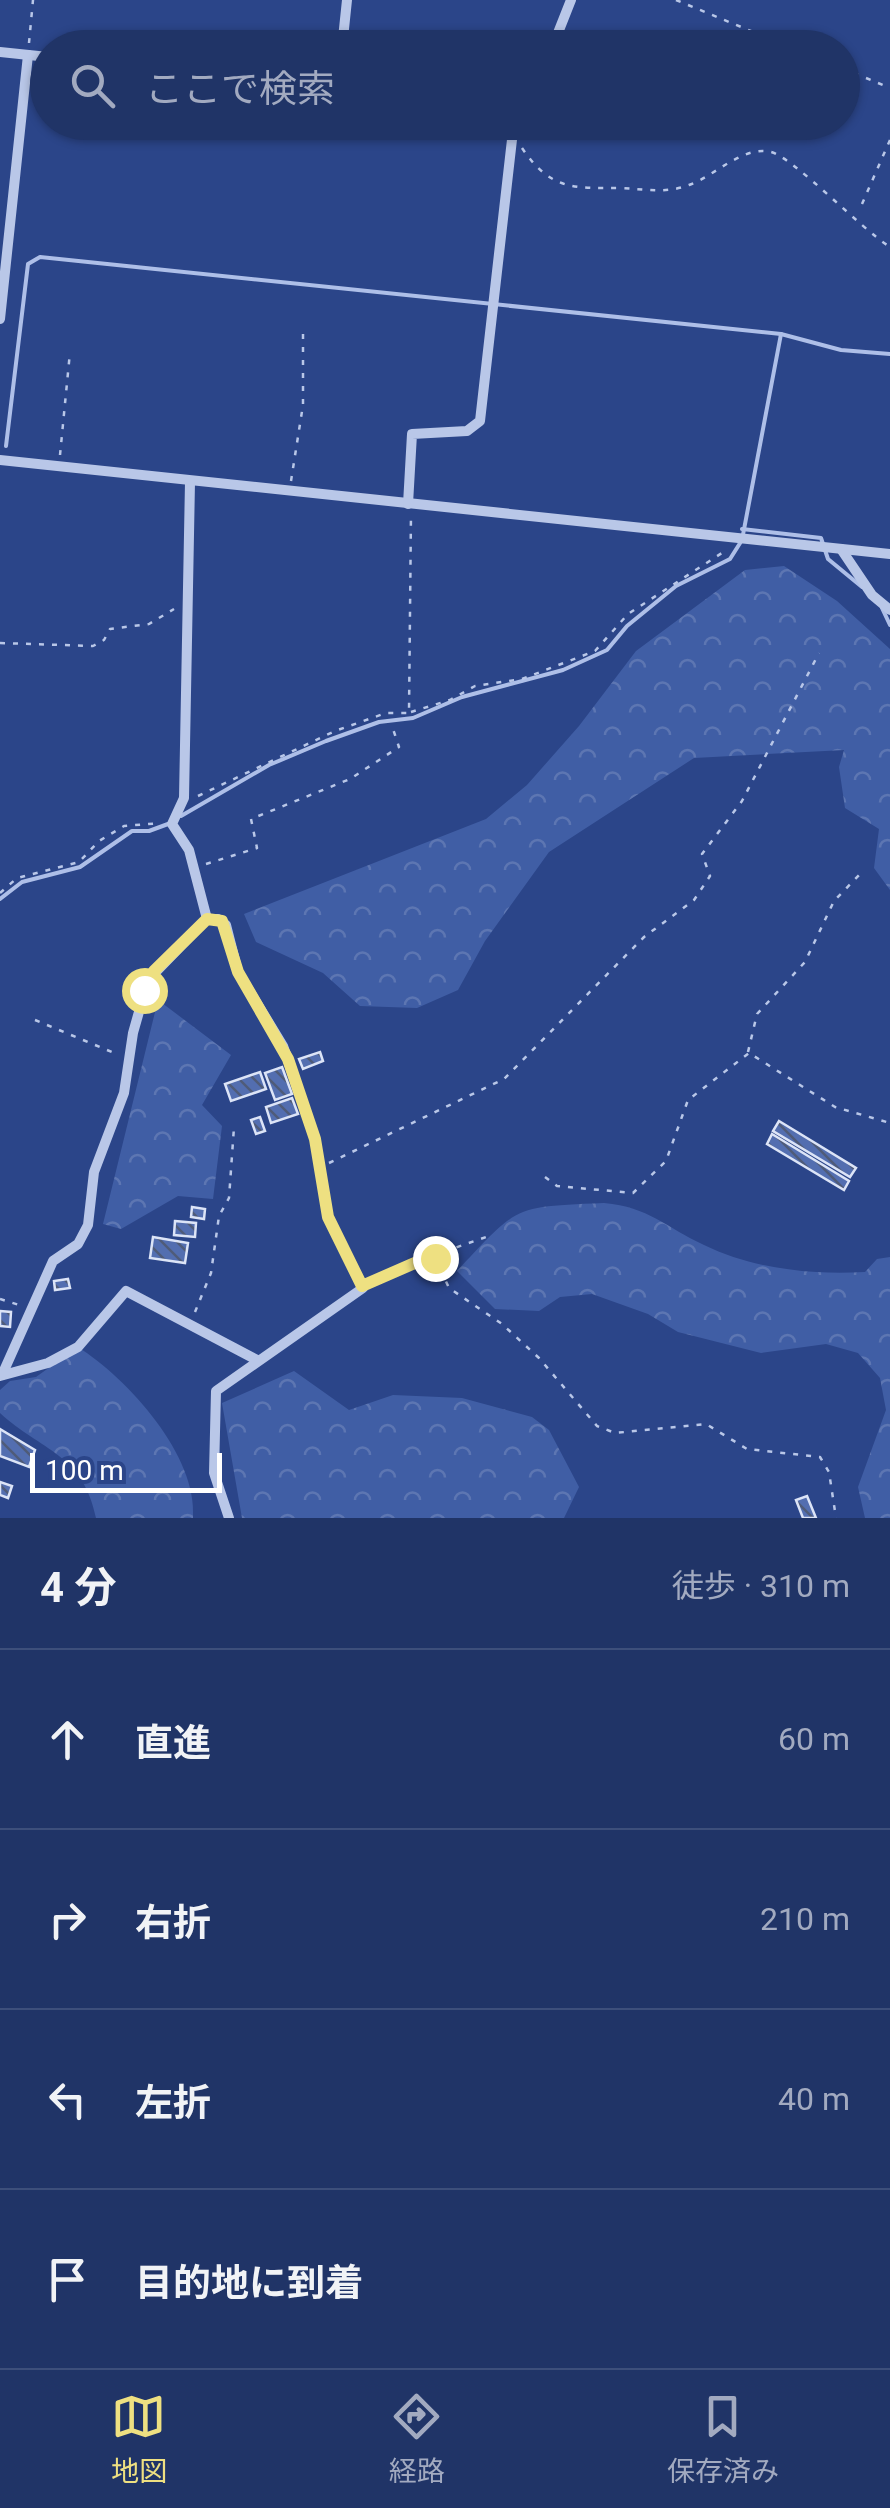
<!DOCTYPE html>
<html lang="ja">
<head>
<meta charset="utf-8">
<style>
	:root { --surface:#203467; --page:#283c6d; --text:#f1f3f6; --muted:#a2aac0; --line:#3d4f7b; --accent:#eee081 }
	body { margin:0; font-family:Roboto,"Noto Sans JP",sans-serif; background:var(--page); color:var(--text) }
	.scale { position:absolute; left:30px; bottom:25px; width:192px; box-sizing:border-box; padding-left:10px; border:5px solid #fff; border-top:0; font-size:28px; line-height:35px; white-space:nowrap; color:#fff; -webkit-text-stroke:8px #2b4589; paint-order:stroke }
	.stop { position:absolute; width:30px; height:30px; margin:-22px; border:8px solid #eee081; border-radius:50%; background:#fff }
	.stop.end { background:#eee081; border-color:#fff; box-shadow:0 2px 10px #0008 }
	.list { margin:0; padding:0; list-style:none }
	h2 { display:flex; justify-content:space-between; align-items:center; height:130px; margin:0; padding:0 40px; font-size:42px }
	h2 small { font-size:32px; font-weight:400; color:var(--muted) }
	.list li { display:grid; grid-template-columns:65px 1fr auto; gap:30px; align-items:center; box-sizing:border-box; height:180px; padding:0 40px; border-top:2px solid var(--line) }
	.list b { display:block; font-size:38px; white-space:nowrap }
	.list em { font-size:32px; font-style:normal; color:var(--muted) }
	.icon { flex:none; width:55px; height:55px; fill:none; stroke:currentColor; stroke-width:2; stroke-linecap:round; stroke-linejoin:round }
	.map { position:relative; flex:none; width:890px; height:1518px; overflow:hidden }
	.search { position:absolute; background:var(--surface); box-shadow:0 2px 8px #0004; left:30px; right:30px; top:30px; height:110px; display:flex; align-items:center; gap:25px; box-sizing:border-box; padding:0 35px; border-radius:55px; color:var(--muted); font-size:38px }
	.sheet { height:850px; background:var(--surface) }
	nav { display:flex; justify-content:space-around; align-items:center; box-sizing:border-box; height:140px; border-top:2px solid var(--line); background:var(--surface); font-size:28px; color:var(--muted) }
	nav a { display:grid; justify-items:center; gap:5px }
	nav .on { color:var(--accent) }
	.map>svg:first-child { display:block }
	.forest { fill:url(#forest-crowns) }
	.lines { fill:none; stroke-linecap:round; stroke-linejoin:round }
	.stream { stroke:#aebfe8; stroke-width:4 }
	.building { fill:url(#building-back-hatch); stroke:#dce4f7; stroke-width:2.5 }
	.path { stroke:#b9c7e8; stroke-width:2.5; stroke-dasharray:5 8; stroke-linecap:butt }
	.minor { stroke:#b9c7e8; stroke-width:10 }
	.route { stroke:#eee081; stroke-width:12 }
</style>
</head>
<body>
<div class="map">
<svg width="890" height="1518" viewBox="0 0 890 1518">
	<defs>
		<pattern id="forest-crowns" width="20" height="18" patternUnits="userSpaceOnUse" patternTransform="scale(2.5)"><rect width="20" height="18" fill="#405ea5"/><path d="M2 6a3 3 0 1 1 6 0M12 15a3 3 0 1 1 6 0" fill="none" stroke="#5d76b2"/></pattern>
		<pattern id="building-back-hatch" width="6" height="6" patternUnits="userSpaceOnUse" patternTransform="scale(2.5)"><rect width="6" height="6" fill="#536eb0"/><path d="M-1 5l2 2M0 0l6 6M5-1l2 2" fill="none" stroke="#4f5b79"/></pattern>
	</defs>
	<rect width="100%" height="100%" fill="#2b4589"/>
	<g class="forest">
		<polygon points="784,566 837,601 890,649 890,890 874,868 879,829 845,808 839,767 844,750 694,758 549,852 485,941 458,990 417,1008 360,1006 323,973 256,942 244,914 486,819 527,785 579,726 636,651 745,570"/>
		<polygon points="158,1000 231,1055 202,1105 222,1126 213,1199 178,1196 121,1229 103,1224"/>
		<path d="M604,1203C649,1207 665,1227 704,1245C753,1269 811,1275 865,1272L877,1259L890,1257V1518H865L858,1487L886,1410L880,1378L858,1353L826,1344L761,1353L678,1332L648,1314L592,1294L560,1297L539,1311L495,1309L457,1271C519,1205 512,1207 604,1203Z"/>
		<path d="M78,1347C128,1379 198,1456 193,1518H96C83,1453 41,1451 0,1413V1390L10,1381L36,1377Z"/>
		<polygon points="294,1371 349,1410 393,1395 462,1398 532,1417 549,1430 579,1487 564,1518 242,1518 222,1403"/>
	</g>
	<g class="lines">
		<g class="stream">
			<polyline points="6,446 28,264 40,257 781,334 841,350 890,354"/>
			<polyline points="742,529 821,538 828,559 862,587"/>
			<polyline points="882,608 890,625"/>
			<polyline points="181,816 269,765 326,741 379,722 413,718 462,697 563,670 607,650 627,626 676,586 730,559 742,540 781,334"/>
			<polyline points="0,899 22,882 80,867 132,831 149,831 168,824"/>
		</g>
	</g>
	<g class="building">
		<polygon points="320,1052 323,1061 303,1069 299,1059"/>
		<polygon points="282,1067 292,1094 275,1100 265,1073"/>
		<polygon points="260,1072 266,1089 231,1101 225,1084"/>
		<polygon points="292,1098 298,1114 271,1123 266,1107"/>
		<polygon points="260,1117 265,1131 256,1134 251,1120"/>
		<polygon points="779,1121 856,1168 850,1177 773,1131"/>
		<polygon points="772,1134 849,1181 844,1190 767,1144"/>
		<polygon points="192,1207 205,1209 204,1219 191,1217"/>
		<polygon points="175,1221 196,1223 195,1237 174,1235"/>
		<polygon points="153,1237 188,1243 185,1263 150,1258"/>
		<polygon points="68,1279 70,1288 55,1290 54,1281"/>
		<polygon points="0,1311 11,1312 10,1327 0,1326"/>
		<polygon points="0,1429 35,1450 29,1467 0,1456"/>
		<polygon points="0,1482 12,1486 8,1498 0,1495"/>
		<polygon points="807,1496 816,1518 803,1518 796,1500"/>
	</g>
	<g class="lines">
		<g class="path">
			<polyline points="676,0 792,48"/>
			<polyline points="29,43 33,0"/>
			<polyline points="842,68 890,88"/>
			<path d="M522,148C551,191 574,188 621,188C645,189 665,194 689,185C715,176 743,145 771,152C794,158 860,228 890,247"/>
			<polyline points="862,204 890,140"/>
			<polyline points="60,455 70,352"/>
			<polyline points="291,481 303,405 303,329"/>
			<polyline points="0,643 93,646 104,640 110,629 149,624 174,609"/>
			<polyline points="411,712 450,700 475,686 522,679 595,651 628,614 728,549"/>
			<polyline points="198,796 335,731 386,713 409,713 411,513"/>
			<polyline points="206,864 257,848 251,819 350,779 399,747 392,726"/>
			<polyline points="0,893 17,878 79,862 99,841 124,826 161,823"/>
			<polyline points="35,1020 119,1055"/>
			<polyline points="748,1052 757,1014 805,962 834,901 864,870"/>
			<polyline points="329,1163 504,1079 644,937 694,900 710,876 702,854 742,801 819,653"/>
			<polyline points="545,1177 557,1186 633,1193 666,1161 688,1100 749,1053 835,1107 890,1123"/>
			<polyline points="435,1258 449,1288 502,1324 539,1358 597,1426 615,1433 706,1424 747,1449 820,1457 829,1472 836,1518"/>
			<polyline points="373,1283 417,1261 492,1235"/>
			<polyline points="0,1299 19,1305"/>
			<polyline points="195,1312 211,1273 219,1216 229,1198 234,1127"/>
		</g>
		<g class="minor">
			<polyline points="342,48 347,0"/>
			<polyline points="552,48 571,0"/>
			<polyline points="0,52 48,57"/>
			<polyline points="0,319 28,55"/>
			<polyline points="0,460 890,554"/>
			<polyline points="190,482 184,798 172,824 189,850 207,919 218,919 226,925 238,972 283,1046 315,1139 328,1217 363,1288 216,1391 214,1473 229,1518"/>
			<polyline points="408,504 412,434 467,431 480,421 514,122"/>
			<polyline points="841,549 872,595 890,610"/>
			<polyline points="2,1375 53,1261 78,1244 88,1225 94,1172 124,1093 133,1033 148,980 207,919"/>
			<polyline points="0,1376 48,1363 78,1347 126,1291 257,1360"/>
		</g>
	</g>
	<g class="lines">
		<polyline class="route" points="144,990 154,971 207,919 222,921 238,972 288,1059 315,1139 328,1217 362,1286 417,1262 435,1258"/>
	</g>
</svg>
<div class="scale">100 m</div>
<div class="stop" style="left:144px;top:990px"></div>
<div class="stop end" style="left:435px;top:1258px"></div>
<div class="search"><svg class="icon" aria-label="search" viewBox="0 0 24 24"><circle cx="10" cy="10" r="6"/><path d="M15 15l6 6"/></svg>ここで検索</div>
</div>
<section class="sheet">
<h2>4 分<small>徒歩 · 310 m</small></h2>
<ul class="list">
<li><svg class="icon" aria-label="ahead" viewBox="0 0 24 24"><path d="M12 20V5M6 11l6-6 6 6"/></svg><div><b>直進</b></div><em>60 m</em></li>
<li><svg class="icon" aria-label="right" viewBox="0 0 24 24"><path d="M7 20v-9h11M14 6l5 5-5 5"/></svg><div><b>右折</b></div><em>210 m</em></li>
<li><svg class="icon" aria-label="left" viewBox="0 0 24 24"><path d="M17 20v-9H6M10 6l-5 5 5 5"/></svg><div><b>左折</b></div><em>40 m</em></li>
<li><svg class="icon" aria-label="arrive" viewBox="0 0 24 24"><path d="M6 21V4h12l-3 4 3 4H6"/></svg><div><b>目的地に到着</b></div></li>
</ul>
</section>
<nav>
<a class="on"><svg class="icon" aria-label="map" viewBox="0 0 24 24"><path d="M3 6l6-2 6 2 6-2v14l-6 2-6-2-6 2zM9 4v14M15 6v14"/></svg>地図</a>
<a><svg class="icon" aria-label="directions" viewBox="0 0 24 24"><path d="M12 3l9 9-9 9-9-9zM9 14v-3h6M13 9l2 2-2 2"/></svg>経路</a>
<a><svg class="icon" aria-label="saved" viewBox="0 0 24 24"><path d="M7 4h10v16l-5-4-5 4z"/></svg>保存済み</a>
</nav>
</body>
</html>
